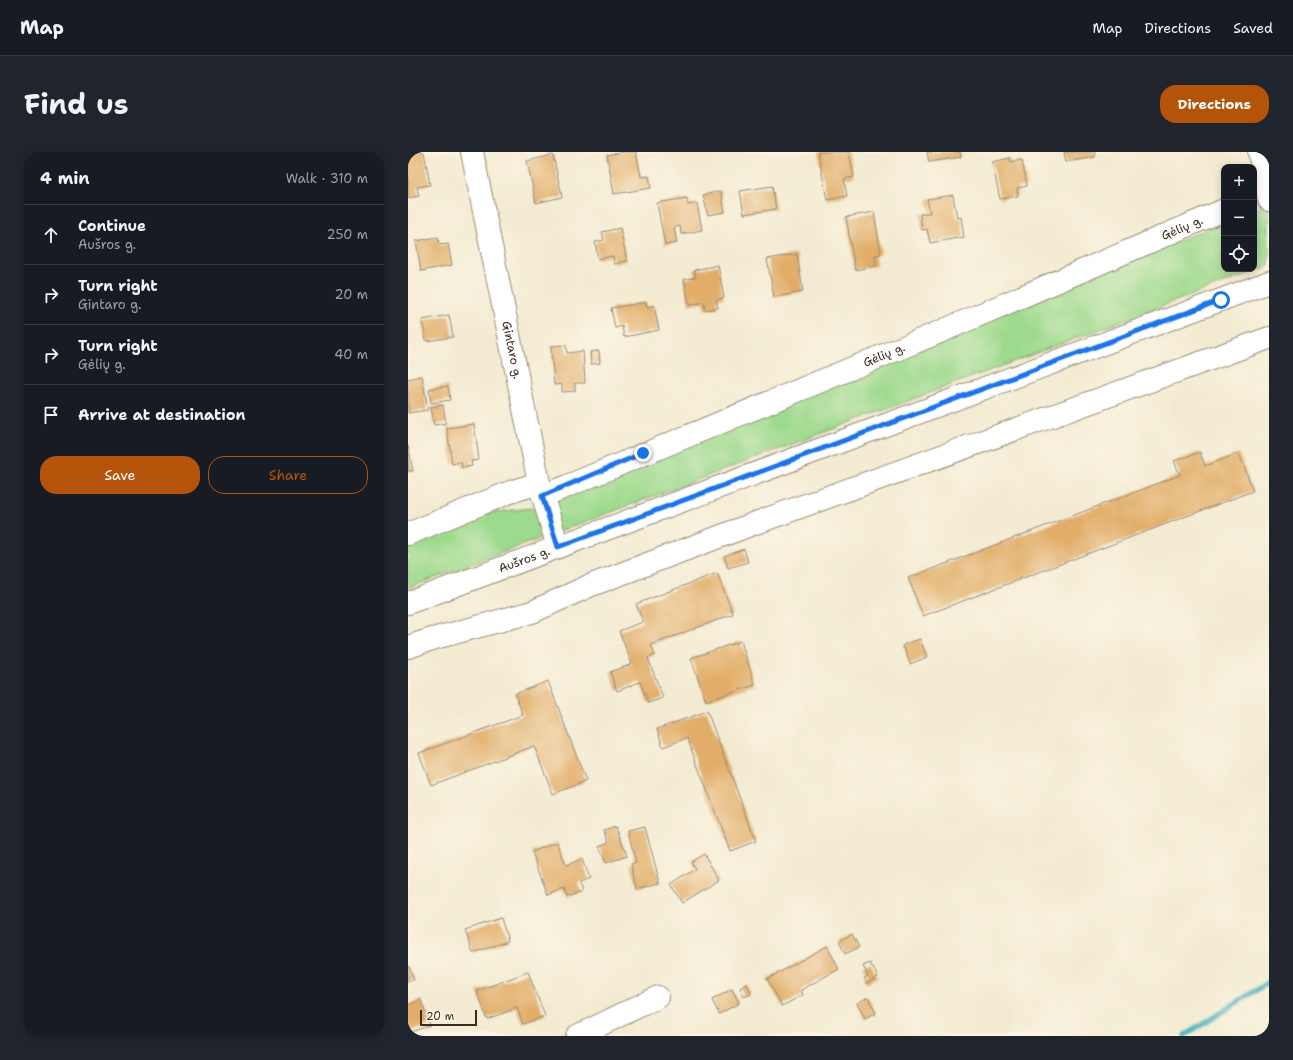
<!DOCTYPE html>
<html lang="en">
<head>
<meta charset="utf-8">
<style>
	:root { --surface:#171b24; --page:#20242c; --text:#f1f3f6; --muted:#9ea1a6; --line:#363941; --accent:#b45309 }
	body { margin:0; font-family:"Shantell Sans",sans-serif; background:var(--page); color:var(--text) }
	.controls { position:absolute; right:12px; top:12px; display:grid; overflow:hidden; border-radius:8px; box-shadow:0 2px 10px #0003 }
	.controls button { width:36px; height:36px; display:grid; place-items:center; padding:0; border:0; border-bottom:1px solid var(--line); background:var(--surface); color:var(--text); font:20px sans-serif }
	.scale { position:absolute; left:12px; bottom:10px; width:57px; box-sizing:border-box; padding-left:4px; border:2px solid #3b2a1e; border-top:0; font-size:11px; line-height:14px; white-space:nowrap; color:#3b2a1e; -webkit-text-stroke:3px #fcf5e5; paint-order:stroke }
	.stop { position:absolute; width:12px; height:12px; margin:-9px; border:3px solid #1a73e8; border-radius:50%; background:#fff }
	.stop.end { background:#1a73e8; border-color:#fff; box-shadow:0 1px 4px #0008 }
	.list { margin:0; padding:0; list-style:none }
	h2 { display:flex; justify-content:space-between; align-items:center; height:52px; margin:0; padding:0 16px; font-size:17px }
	h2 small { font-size:13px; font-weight:400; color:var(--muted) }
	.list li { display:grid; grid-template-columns:26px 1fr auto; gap:12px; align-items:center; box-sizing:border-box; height:60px; padding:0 16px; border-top:1px solid var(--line) }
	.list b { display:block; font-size:15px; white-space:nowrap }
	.list p { margin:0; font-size:13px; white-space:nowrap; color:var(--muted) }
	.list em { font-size:13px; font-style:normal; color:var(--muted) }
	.actions { display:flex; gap:8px; padding:12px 16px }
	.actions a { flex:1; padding:9px 0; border:1px solid var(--accent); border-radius:16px; text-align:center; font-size:14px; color:var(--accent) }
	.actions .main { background:var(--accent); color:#fff }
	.icon { flex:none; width:22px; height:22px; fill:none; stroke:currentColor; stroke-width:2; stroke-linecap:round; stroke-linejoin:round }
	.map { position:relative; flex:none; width:861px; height:884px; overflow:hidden; border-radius:16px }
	header { display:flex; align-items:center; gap:24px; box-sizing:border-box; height:56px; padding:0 20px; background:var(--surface); border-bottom:1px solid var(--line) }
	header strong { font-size:19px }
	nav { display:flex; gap:22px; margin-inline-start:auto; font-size:14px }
	.intro { display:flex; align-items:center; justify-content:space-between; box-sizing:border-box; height:96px; padding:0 24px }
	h1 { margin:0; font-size:28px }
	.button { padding:10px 18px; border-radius:16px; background:var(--accent); color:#fff; font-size:14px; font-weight:700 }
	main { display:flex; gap:24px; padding:0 24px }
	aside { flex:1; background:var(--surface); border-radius:16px; box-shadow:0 2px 10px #0003 }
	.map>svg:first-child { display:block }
	.grass { fill:#9eda8d; stroke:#6c8256 }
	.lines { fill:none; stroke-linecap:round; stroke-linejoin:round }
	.stream { stroke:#3eadbb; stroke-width:5.5 }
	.building { fill:#e1ad68 }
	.minor-casing { stroke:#978a78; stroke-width:24 }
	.major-casing { stroke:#978a78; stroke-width:24 }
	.minor { stroke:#fff; stroke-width:22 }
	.major { stroke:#fff; stroke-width:22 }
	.route { stroke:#1a73e8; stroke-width:5 }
	.labels { text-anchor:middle; stroke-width:4; stroke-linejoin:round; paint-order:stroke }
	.street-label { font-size:12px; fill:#3b2a1e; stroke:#fcf5e5 }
</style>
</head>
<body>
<header>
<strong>Map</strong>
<nav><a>Map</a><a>Directions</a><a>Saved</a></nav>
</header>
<div class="intro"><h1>Find us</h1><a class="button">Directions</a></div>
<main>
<aside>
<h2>4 min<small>Walk · 310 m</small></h2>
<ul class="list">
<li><svg class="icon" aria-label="ahead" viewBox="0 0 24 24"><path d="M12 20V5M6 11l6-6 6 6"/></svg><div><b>Continue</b><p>Aušros g.</p></div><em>250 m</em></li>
<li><svg class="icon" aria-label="right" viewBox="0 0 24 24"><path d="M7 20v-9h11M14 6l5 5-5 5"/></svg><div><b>Turn right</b><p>Gintaro g.</p></div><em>20 m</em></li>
<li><svg class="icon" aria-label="right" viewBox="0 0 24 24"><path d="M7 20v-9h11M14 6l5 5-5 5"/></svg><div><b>Turn right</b><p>Gėlių g.</p></div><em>40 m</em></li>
<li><svg class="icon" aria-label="arrive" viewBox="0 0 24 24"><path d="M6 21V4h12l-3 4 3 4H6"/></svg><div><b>Arrive at destination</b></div></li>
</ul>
<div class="actions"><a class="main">Save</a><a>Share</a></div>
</aside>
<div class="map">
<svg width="861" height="884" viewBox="0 0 861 884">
	<rect width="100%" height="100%" fill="#fcf5e5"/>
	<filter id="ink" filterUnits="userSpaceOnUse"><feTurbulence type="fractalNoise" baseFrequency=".025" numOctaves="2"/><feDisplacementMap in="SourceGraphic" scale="8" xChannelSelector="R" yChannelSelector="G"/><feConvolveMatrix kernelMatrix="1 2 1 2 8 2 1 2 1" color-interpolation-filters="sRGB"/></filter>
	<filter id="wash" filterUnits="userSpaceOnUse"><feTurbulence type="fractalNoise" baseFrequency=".012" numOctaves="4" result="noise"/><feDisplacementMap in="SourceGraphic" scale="16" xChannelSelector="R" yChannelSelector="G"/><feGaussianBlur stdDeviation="0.9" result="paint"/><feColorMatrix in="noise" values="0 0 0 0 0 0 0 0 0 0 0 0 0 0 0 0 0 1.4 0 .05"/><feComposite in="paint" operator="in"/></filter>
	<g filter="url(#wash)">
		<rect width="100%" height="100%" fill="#f3ebd1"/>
		<polygon class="grass" points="861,51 861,114 0,436 0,392 72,362 123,356 816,70 816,117 846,117 846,58"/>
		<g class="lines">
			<polyline class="stream" points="776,884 861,830"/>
		</g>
		<g id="blocks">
			<g class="building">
				<polygon points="0,0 16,0 22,33 9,35 11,44 0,46"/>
				<polygon points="216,0 228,0 233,25 241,24 243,36 206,42 199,3"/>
				<polygon points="410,0 441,0 446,25 436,27 439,44 419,48"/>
				<polygon points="519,0 552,0 553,5 521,10"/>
				<polygon points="656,0 687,0 687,5 658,10"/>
				<polygon points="145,3 154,45 128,51 119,9"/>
				<polygon points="602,6 603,10 614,8 619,34 609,36 610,44 592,47 584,10"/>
				<polygon points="364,34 368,57 336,62 332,39"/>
				<polygon points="313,39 317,60 300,63 295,43"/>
				<polygon points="545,43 549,66 553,65 556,85 522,91 519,77 514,78 512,62 522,61 519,47"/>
				<polygon points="279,46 280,53 289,51 294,78 273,82 272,74 266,76 269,91 257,93 249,51"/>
				<polygon points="466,60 473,102 467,103 468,114 447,118 438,65"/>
				<polygon points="212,76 219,109 206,112 205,104 190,107 187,90 196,88 194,80"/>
				<polygon points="30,85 31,93 40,92 44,113 13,119 8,89"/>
				<polygon points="389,102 395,140 366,145 359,107"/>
				<polygon points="310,113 316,146 308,148 310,156 297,158 296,150 281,153 276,127 288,125 286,118"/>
				<polygon points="238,150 239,155 246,153 251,178 216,185 214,174 207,176 203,156"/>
				<polygon points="41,163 45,185 18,189 14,168"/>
				<polygon points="158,193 159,201 175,199 177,231 167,231 167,239 154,240 154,232 146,233 143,194"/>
				<polygon points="191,199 192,211 183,212 182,200"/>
				<polygon points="14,224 20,258 0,261 0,227"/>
				<polygon points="40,234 42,248 23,251 21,237"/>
				<polygon points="35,253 38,271 26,273 23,255"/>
				<polygon points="66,272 71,308 63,309 64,314 54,316 53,310 44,312 39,276"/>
				<polygon points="0,294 5,319 0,319"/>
				<polygon points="792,300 797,314 831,301 845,339 515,464 500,426 772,323 766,309"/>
				<polygon points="336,397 340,410 320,416 316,404"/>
				<polygon points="309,421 325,462 243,493 247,503 240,506 255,546 240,551 232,530 209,539 202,520 224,512 211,479 235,470 228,452"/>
				<polygon points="512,487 519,505 502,512 495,493"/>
				<polygon points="333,489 347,533 298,549 283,506"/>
				<polygon points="140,529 178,629 145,642 126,594 23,633 11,601 115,563 107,542"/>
				<polygon points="299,559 348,689 322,699 279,586 255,595 249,577"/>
				<polygon points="208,674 219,704 198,711 191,694 201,690 196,678"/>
				<polygon points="237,675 252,731 229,737 223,712 228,711 220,679"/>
				<polygon points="149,690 158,713 174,707 181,727 171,731 174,740 159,745 156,737 140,743 124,700"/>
				<polygon points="296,702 311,728 274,751 263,733 287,717 283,710"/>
				<polygon points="93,766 100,789 65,801 57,778"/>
				<polygon points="444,782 451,795 437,802 431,789"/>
				<polygon points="419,794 431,817 393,838 395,843 374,854 359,827"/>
				<polygon points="462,811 470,825 459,831 456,826 460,824 455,814"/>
				<polygon points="0,812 6,828 0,830"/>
				<polygon points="120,820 137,864 115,872 109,856 79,867 69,839"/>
				<polygon points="339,832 343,842 336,845 332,836"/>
				<polygon points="324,837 331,851 311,862 304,848"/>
				<polygon points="460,845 468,861 457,867 449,851"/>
				<polygon points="13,848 22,873 0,881 0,853"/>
			</g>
		</g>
	</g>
	<g filter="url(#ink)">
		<use href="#blocks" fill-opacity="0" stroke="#978a78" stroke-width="1"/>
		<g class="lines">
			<defs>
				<g id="minor">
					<path id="s1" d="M64,0L131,331L150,395"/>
					<polyline points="851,0 861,48"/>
					<path id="s2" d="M135,344L534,179L816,58"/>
					<polyline points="0,382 102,340 131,331"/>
					<polyline points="0,495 24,487 124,460 181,434 345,372 861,186"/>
					<polyline points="169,884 250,845"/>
				</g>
				<g id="major">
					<path id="s3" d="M0,451L861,130"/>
				</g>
			</defs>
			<use href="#minor" class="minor-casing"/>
			<use href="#major" class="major-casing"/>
			<use href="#minor" class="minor"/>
			<use href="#major" class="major"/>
		</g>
	</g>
	<g class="lines" filter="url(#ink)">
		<polyline class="route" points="235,301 134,344 150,395 813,148"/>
	</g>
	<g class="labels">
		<g class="street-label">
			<text dy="4" stroke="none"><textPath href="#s2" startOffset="693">Gėlių g.</textPath></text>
			<text dy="4" stroke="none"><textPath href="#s1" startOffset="202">Gintaro g.</textPath></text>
			<text dy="4" stroke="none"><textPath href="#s2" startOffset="369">Gėlių g.</textPath></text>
			<text dy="4" stroke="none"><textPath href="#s3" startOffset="124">Aušros g.</textPath></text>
		</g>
	</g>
</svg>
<div class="controls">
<button>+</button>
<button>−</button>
<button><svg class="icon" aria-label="locate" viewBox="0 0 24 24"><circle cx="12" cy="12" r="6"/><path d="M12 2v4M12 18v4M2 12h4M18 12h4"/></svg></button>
</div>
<div class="scale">20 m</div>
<div class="stop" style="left:813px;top:148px"></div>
<div class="stop end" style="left:235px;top:301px"></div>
</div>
</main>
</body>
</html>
